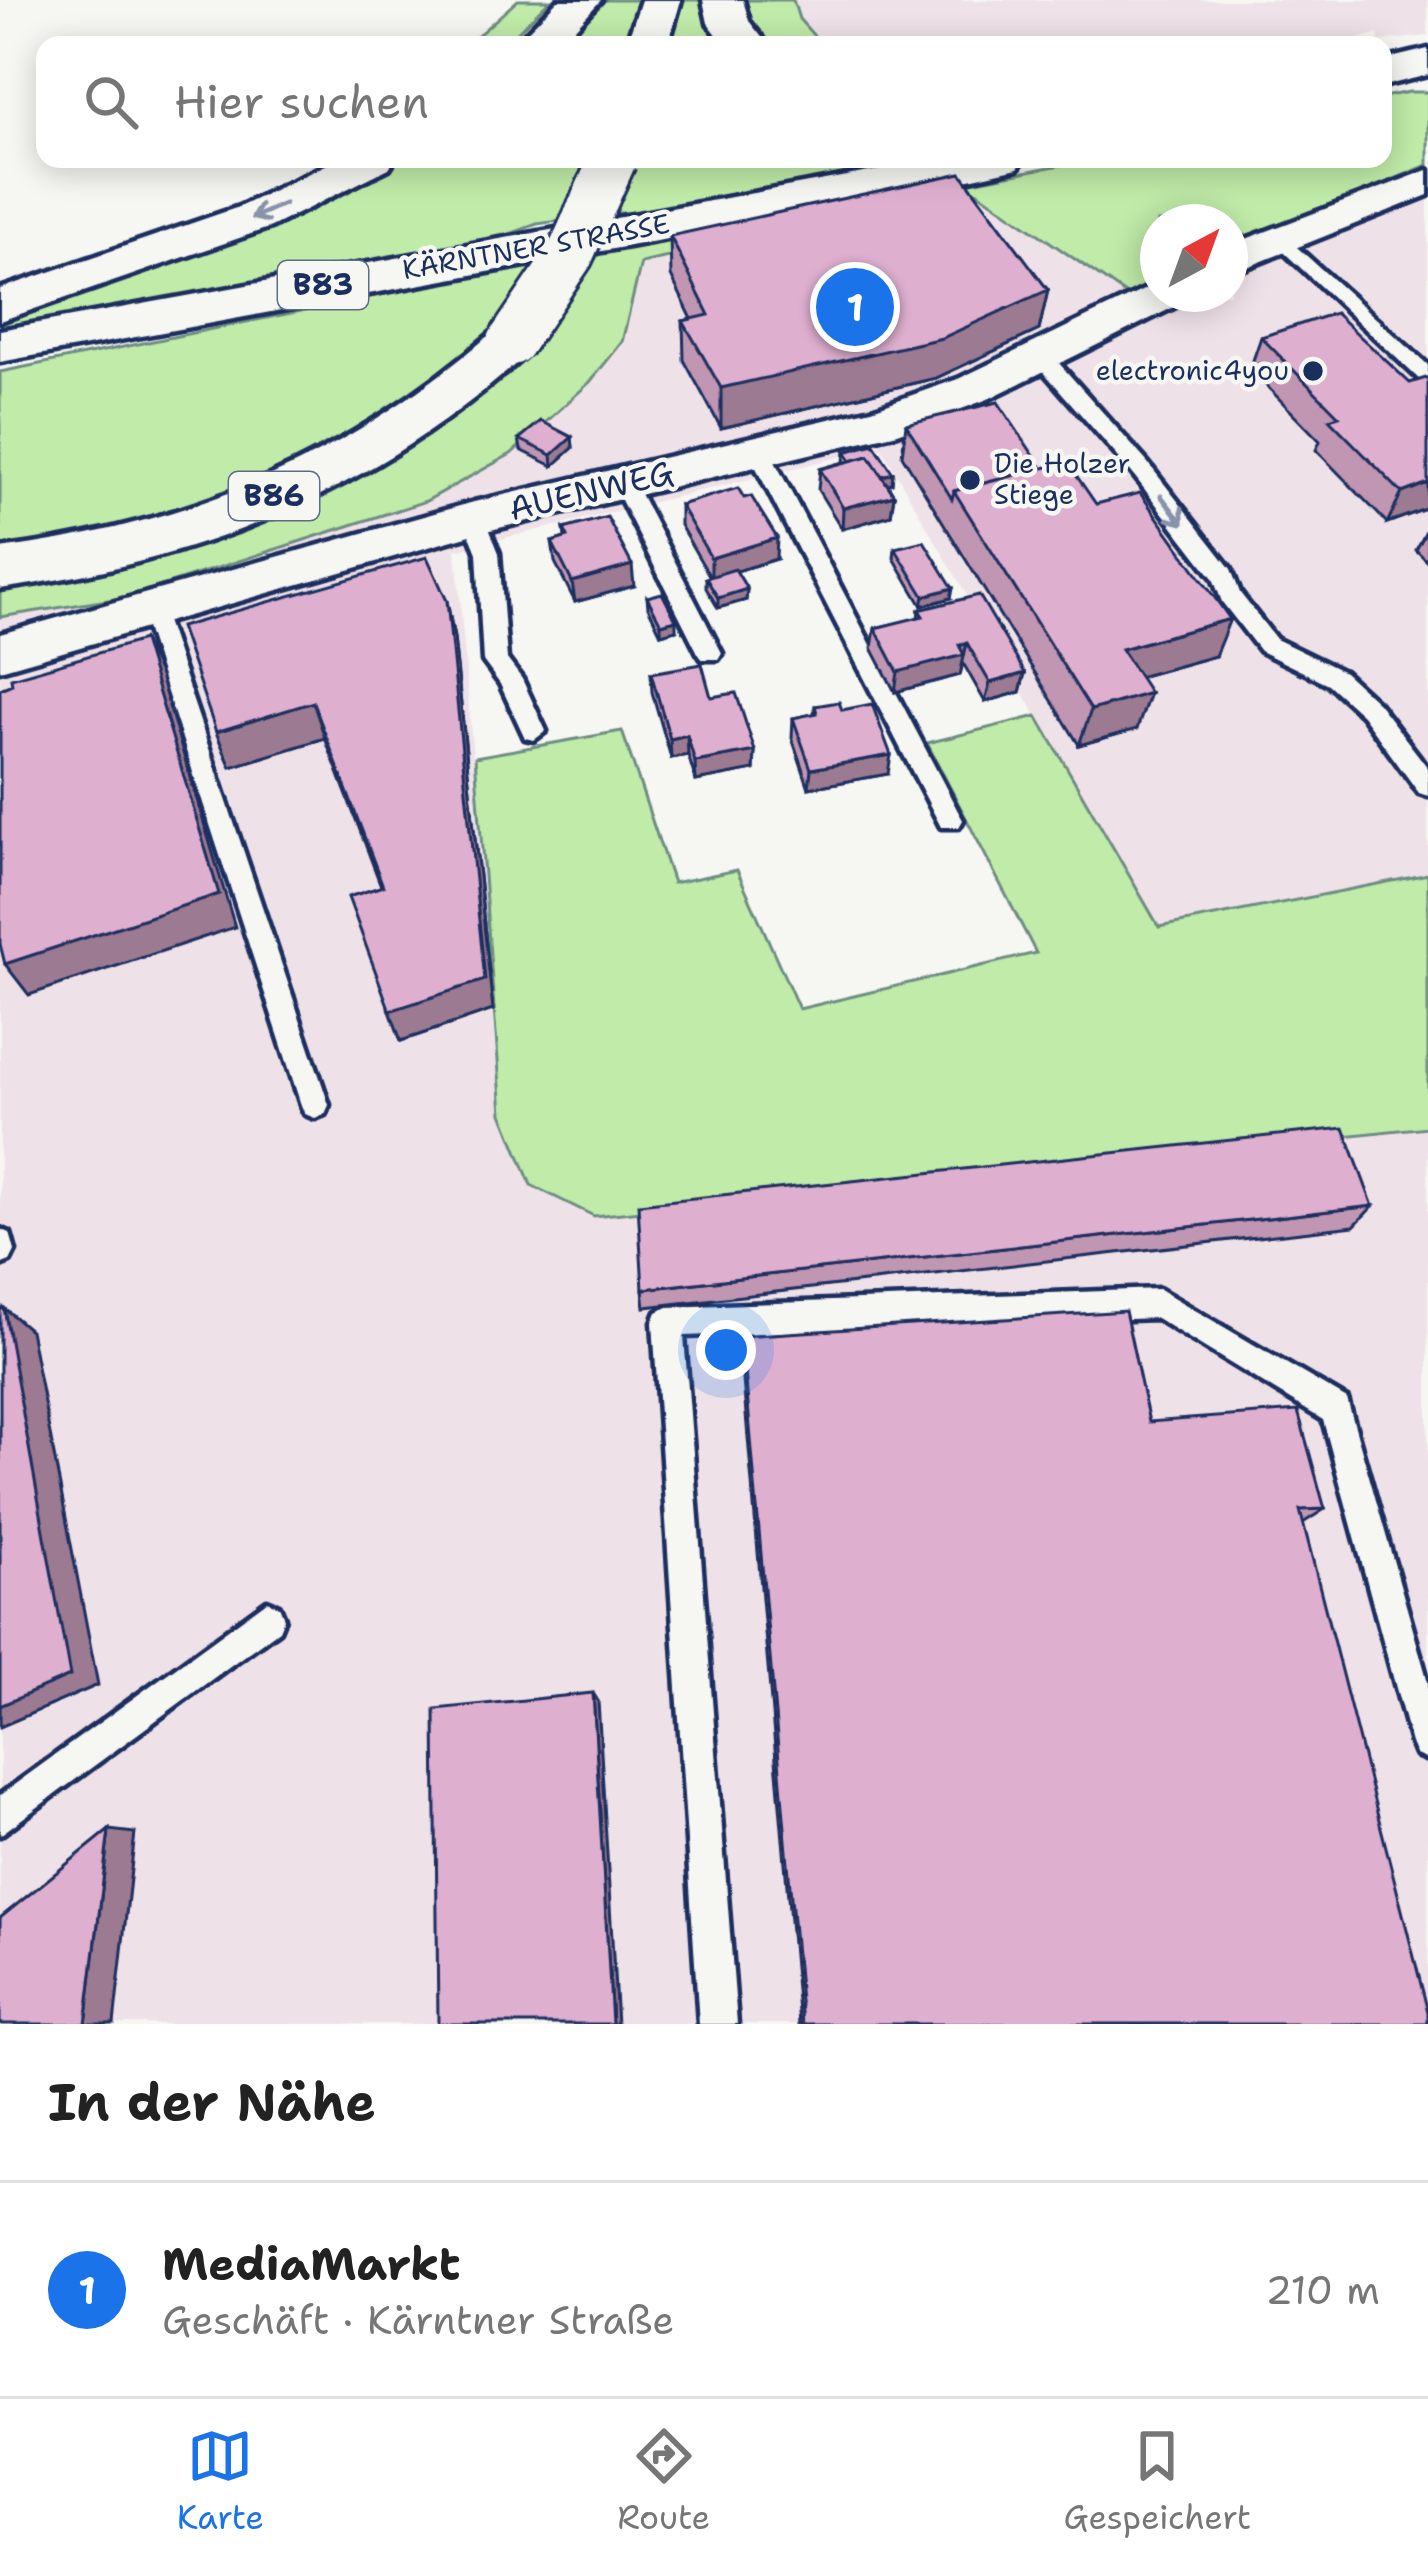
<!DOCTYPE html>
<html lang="de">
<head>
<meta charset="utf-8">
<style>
	:root { --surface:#fff; --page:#f6f6f6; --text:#222; --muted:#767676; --line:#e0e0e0; --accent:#1a73e8 }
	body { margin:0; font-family:"Shantell Sans",sans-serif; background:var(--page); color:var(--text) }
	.compass { position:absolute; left:1140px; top:204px; width:108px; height:108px; border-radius:50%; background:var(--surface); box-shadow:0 6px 30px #0003; rotate:41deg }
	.you { position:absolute; left:726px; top:1350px; width:42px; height:42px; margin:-30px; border:9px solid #fff; border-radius:50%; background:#1a73e8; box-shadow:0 0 0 18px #1a73e833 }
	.badge { display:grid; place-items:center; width:78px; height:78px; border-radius:50%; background:var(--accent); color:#fff; font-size:39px; font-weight:700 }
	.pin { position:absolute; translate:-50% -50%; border:6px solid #fff; box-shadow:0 3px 12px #0006 }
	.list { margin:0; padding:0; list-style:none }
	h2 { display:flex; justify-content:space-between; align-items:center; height:156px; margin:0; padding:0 48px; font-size:51px }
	h2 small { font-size:39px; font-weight:400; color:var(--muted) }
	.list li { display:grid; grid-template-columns:78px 1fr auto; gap:36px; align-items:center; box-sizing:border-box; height:216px; padding:0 48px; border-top:3px solid var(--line) }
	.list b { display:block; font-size:45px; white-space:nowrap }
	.list p { margin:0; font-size:39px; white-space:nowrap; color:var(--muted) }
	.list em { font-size:39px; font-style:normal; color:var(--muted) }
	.icon { flex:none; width:66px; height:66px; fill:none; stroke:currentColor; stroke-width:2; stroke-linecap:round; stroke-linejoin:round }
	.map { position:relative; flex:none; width:1428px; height:2024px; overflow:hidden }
	.search { position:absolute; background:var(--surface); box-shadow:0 6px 30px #0003; left:36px; right:36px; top:36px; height:132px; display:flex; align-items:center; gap:30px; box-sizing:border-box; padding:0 42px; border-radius:24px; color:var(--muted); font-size:45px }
	.sheet { height:372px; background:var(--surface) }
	nav { display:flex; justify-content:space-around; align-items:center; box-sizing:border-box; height:168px; border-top:3px solid var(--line); background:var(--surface); font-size:33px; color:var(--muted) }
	nav a { display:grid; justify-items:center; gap:6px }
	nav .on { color:var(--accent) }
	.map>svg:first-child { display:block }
	.built { fill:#efe1e8 }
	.green { fill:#c0eba8; stroke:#6e8d83; stroke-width:3 }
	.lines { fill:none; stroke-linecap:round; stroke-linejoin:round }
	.service-casing { stroke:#1b2f5e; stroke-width:9 }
	.minor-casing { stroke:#1b2f5e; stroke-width:9 }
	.primary-casing { stroke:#1b2f5e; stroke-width:9 }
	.service { fill:#f6f6f2; fill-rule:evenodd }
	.minor { fill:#f6f6f2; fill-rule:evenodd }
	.primary { fill:#f6f6f2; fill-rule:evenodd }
	.primary-bridge-casing { stroke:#1b2f5e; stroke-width:52; stroke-linecap:butt }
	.primary-bridge { stroke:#f6f6f2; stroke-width:46 }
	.wall { fill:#c096b3; stroke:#1b2f5e; stroke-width:3 }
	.shaded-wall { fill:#9c7a92; stroke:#1b2f5e; stroke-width:3 }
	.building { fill:#dfafd0; stroke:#1b2f5e; stroke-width:3 }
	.oneway { stroke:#8892a8 }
	.poi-dot { fill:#1b2f5e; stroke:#f6f6f2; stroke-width:4.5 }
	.labels { text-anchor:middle; stroke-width:9; stroke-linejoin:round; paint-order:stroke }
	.far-street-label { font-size:27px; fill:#1b2f5e; stroke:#f6f6f2 }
	.far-poi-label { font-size:27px; fill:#1b2f5e; stroke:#f6f6f2; text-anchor:end }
	.shield { fill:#f6f6f2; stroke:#5d6b8a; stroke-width:3 }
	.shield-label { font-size:30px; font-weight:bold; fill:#1b2f5e }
	.street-label { font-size:33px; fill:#1b2f5e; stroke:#f6f6f2 }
</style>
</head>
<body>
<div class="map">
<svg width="1428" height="2024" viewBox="0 0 1428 2024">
	<rect width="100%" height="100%" fill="#f6f6f2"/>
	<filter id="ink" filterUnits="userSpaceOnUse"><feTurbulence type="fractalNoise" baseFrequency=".00833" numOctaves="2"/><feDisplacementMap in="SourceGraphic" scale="24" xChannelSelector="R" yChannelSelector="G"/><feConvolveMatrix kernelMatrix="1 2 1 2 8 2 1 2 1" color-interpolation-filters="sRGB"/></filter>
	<g filter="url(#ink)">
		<g class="built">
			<polygon points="793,0 1428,0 1428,36 1379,41 1378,34 1330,45 822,45 799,19"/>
			<polygon points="1428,165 1428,874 1159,927 881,447 456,550 502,1113 531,1185 594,1216 1428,1127 1428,2024 0,2024 0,617 127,597 427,501 511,454 641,264 975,190 1128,296 1158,282 1158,294 1230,294 1230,247"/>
		</g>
		<g class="green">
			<polygon points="518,0 550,0 504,45 467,45"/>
			<polygon points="598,0 641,0 627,45 557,45"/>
			<polygon points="681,0 710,0 732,45 667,45"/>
			<polygon points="738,0 793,0 799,19 822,45 764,45 751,31"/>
			<path d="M1409,92H1428V165L1230,247V222H1158V282L1128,296L975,190L641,263L622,342L590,382L511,454L426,501L127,597L0,617V587C66,572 134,562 198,543C358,496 516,402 599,253L1092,159H1383V97Z"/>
			<polygon points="400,159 590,159 567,220 537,224 499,238 0,330 0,318 234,238"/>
			<polygon points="636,159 942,159 649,213 616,213"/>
			<path d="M547,261C521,294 497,332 464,359C337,466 164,531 0,549V372Z"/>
			<polygon points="1037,716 1159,927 1428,874 1428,1127 594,1216 531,1185 502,1113 475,757 622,731 673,883 737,870 799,1009 1036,953 927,743"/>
		</g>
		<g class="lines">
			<defs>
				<g id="service">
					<polygon points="1279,231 1428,365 1428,383 1421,381 1272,241 1269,237"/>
					<polygon points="1042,350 1049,352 1148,463 1231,569 1240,593 1276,639 1344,672 1378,703 1428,768 1428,796 1419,793 1362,715 1328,684 1260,651 1222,602 1213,578 1132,473 1035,362 1035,352"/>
					<polygon points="759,445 770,452 959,813 963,820 959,827 941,827 748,452"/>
					<polygon points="623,475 634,482 722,653 718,659 702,659 698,653 612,482"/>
					<polygon points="474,510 485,518 499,553 507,659 522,679 546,731 534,740 525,738 500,684 483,661 477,553 463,518"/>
					<polygon points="151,601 162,609 329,1105 325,1114 315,1118 305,1114 301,1105 140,609"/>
					<polygon points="0,1229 10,1233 15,1251 10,1261 0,1265"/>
					<polygon points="1159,1289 1347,1399 1428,1682 1428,1760 1416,1755 1411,1743 1323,1420 1156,1318 684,1336 737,2024 699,2024 653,1322 657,1312 668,1307"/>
					<polygon points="267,1601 279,1606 284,1618 279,1630 0,1835 0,1795"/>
				</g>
				<g id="minor">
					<polygon points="1428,170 1428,195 1230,274 1230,245"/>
					<polygon points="1158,283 1158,294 1188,294 1182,303 988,399 898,433 474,534 0,670 0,634 474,502 872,409 958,379"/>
				</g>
				<g id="primary">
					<polygon points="558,0 601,0 559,45 514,45"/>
					<polygon points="641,0 681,0 668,45 626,45"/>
					<polygon points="703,0 743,0 749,21 768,45 725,45 708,23"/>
					<polygon points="1428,49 1428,75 1383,86 1383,60"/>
					<polygon points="338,159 395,159 389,168 271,227 0,321 0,289 239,207"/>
					<polygon points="940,159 1024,159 1018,168 868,202 0,362 0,330"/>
					<path d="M511,326L528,331L536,342L528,353C374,492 205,560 0,589V549C194,523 346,459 494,331Z"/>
				</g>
			</defs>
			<use href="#service" class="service-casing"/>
			<use href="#minor" class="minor-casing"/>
			<use href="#primary" class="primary-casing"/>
			<use href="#service" class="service"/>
			<use href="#minor" class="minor"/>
			<use href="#primary" class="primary"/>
			<defs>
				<polyline id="primary-bridge" points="511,342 570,255 613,159"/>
			</defs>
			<use href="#primary-bridge" class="primary-bridge-casing"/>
			<use href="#primary-bridge" class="primary-bridge"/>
		</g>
		<g class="wall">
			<polygon points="670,236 1048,290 1039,330 936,378 721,428 684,360 683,321 692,319 671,276"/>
			<polygon points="1261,337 1410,383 1428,508 1387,523 1316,450 1320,441 1250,369"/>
			<polygon points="906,424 1042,468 1096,504 1215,656 1139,677 1137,729 1079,745 902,455"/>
			<polygon points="572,437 573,448 553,466 521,450 519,439"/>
			<polygon points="845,452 893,473 892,483 888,485 894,495 891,515 842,529 818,490 820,469 844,462"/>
			<polygon points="680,505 776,559 736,571 747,589 746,600 718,608 706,588 706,578 710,577 680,525"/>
			<polygon points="1428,528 1428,562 1416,550"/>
			<polygon points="564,529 634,586 575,602 555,562 552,542 565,538"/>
			<polygon points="895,548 951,598 922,606 894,558"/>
			<polygon points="647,597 676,630 661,634 648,607"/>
			<polygon points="447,601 454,638 493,1010 401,1041 381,886 325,738 231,767 216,732"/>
			<polygon points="919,610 1025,673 1020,692 985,702 963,663 960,675 895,692 872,648 875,628 918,618"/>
			<polygon points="651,673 711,697 755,751 754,770 696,781 688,755 671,758 652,692"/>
			<polygon points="815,706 842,710 888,774 809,788 792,738 793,718 814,714"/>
			<polygon points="1373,1206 1354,1226 645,1307 643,1289"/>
			<polygon points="742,1336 1149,1422 1325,1509 1303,1523 1428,2024 799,2024 741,1357"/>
		</g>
		<g class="shaded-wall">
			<polygon points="1048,290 1039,330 936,378 721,428 721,388"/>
			<polygon points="572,437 573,448 553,466 552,455"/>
			<polygon points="893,473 892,483 875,488 876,478"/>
			<polygon points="1428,483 1428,508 1387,523 1402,493"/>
			<polygon points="894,495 891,515 842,529 843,508"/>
			<polygon points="777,538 776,559 711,579 711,558"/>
			<polygon points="632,565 634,586 575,602 572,582"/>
			<polygon points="953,588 951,598 922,606 924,596"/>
			<polygon points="747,589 746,600 718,608 718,598"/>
			<polygon points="447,601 454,638 493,1010 401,1041 390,1011"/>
			<polygon points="1230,619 1215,656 1109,685 1121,649"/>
			<polygon points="676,620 676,630 661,634 661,624"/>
			<polygon points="143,640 160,676 235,927 29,995 5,964"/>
			<polygon points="967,643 960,675 895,692 898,672"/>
			<polygon points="1025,673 1020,692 985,702 990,683"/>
			<polygon points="1150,693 1137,729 1079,745 1091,710"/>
			<polygon points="313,702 325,738 231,767 216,732"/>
			<polygon points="687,735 688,755 671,758 670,739"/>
			<polygon points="755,751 754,770 696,781 695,762"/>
			<polygon points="891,755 888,774 809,788 811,769"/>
			<polygon points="4,1308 30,1330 98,1685 0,1727"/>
			<polygon points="593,1693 598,1701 617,2024 612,2024"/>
			<polygon points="109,1830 135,1833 114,2024 86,2024"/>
		</g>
		<g class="building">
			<polygon points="961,173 1048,290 942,338 721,388 683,321 709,315 670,236"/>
			<polygon points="1335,313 1410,383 1426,378 1428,380 1428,483 1402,493 1329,419 1339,416 1261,337"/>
			<polygon points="998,402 1042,468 954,491 952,499 906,424"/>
			<polygon points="541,421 572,437 552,455 519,439"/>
			<polygon points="874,444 893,473 882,476 869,456 851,461 845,452"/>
			<polygon points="869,456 894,495 843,508 820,469"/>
			<polygon points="1067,462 1096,504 1140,493 1230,619 1121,649 1150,693 1091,710 954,491"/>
			<polygon points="738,488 744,498 751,496 777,538 711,558 680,505"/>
			<polygon points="607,517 632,565 572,582 552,542 568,537 564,529"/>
			<polygon points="924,541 953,588 924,596 895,548"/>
			<polygon points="427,557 447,601 485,980 390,1011 348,897 383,886 313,702 216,732 180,627"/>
			<polygon points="735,569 747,589 718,598 706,578"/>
			<polygon points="662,593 676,620 661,624 647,597"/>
			<polygon points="979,595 1025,673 990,683 967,643 959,645 964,655 898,672 875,628 923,616 919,610"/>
			<polygon points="143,640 219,894 5,964 0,944 0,689 12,684 11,678"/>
			<polygon points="702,664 711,697 736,693 755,751 695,762 687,735 670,739 651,673"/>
			<polygon points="839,702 842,710 872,704 891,755 811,769 793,718 817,713 815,706"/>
			<polygon points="1344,1128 1373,1206 643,1289 638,1204"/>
			<polygon points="4,1308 70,1676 0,1706 0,1310"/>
			<polygon points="1125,1311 1149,1422 1298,1411 1325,1509 1300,1510 1428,2012 1428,2024 802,2024 742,1336"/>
			<polygon points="593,1693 612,2024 438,2024 435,1709"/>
			<polygon points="109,1830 86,2024 0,2024 0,1918"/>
		</g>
		<defs><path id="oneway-shaft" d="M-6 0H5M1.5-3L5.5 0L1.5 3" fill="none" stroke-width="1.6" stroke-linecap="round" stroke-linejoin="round" transform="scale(3)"/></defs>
		<g class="oneway">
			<use href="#oneway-shaft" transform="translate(268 211) rotate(156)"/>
			<use href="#oneway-shaft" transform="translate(1172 510) rotate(52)"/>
		</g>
	</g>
	<g class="poi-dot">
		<circle cx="1313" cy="371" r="12"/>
		<circle cx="970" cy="480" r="12"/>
	</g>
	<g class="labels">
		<g class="far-street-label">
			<text transform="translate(536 247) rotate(-10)" y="9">KÄRNTNER STRASSE</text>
		</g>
		<g class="far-poi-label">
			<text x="1289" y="380">electronic4you</text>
			<text x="994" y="473" text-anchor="start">Die Holzer<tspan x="994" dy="31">Stiege</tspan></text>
		</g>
		<g class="shield">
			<rect x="278" y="261" width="90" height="48" rx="9"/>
			<rect x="229" y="472" width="90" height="48" rx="9"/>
		</g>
		<g class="shield-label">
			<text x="323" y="295">B83</text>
			<text x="274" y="506">B86</text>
		</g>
		<g class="street-label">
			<text transform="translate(591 490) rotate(-13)" y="12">AUENWEG</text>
		</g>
	</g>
</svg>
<svg class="compass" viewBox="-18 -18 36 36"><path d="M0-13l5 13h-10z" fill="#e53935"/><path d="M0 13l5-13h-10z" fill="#767676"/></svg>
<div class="you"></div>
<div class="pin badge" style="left:855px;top:307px">1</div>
<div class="search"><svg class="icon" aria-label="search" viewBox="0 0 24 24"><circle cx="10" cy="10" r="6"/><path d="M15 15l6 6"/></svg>Hier suchen</div>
</div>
<section class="sheet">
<h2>In der Nähe<small></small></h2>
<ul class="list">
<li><span class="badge">1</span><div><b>MediaMarkt</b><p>Geschäft · Kärntner Straße</p></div><em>210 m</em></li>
</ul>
</section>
<nav>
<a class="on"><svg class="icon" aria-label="map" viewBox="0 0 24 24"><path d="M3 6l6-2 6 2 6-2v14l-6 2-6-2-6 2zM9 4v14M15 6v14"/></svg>Karte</a>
<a><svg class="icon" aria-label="directions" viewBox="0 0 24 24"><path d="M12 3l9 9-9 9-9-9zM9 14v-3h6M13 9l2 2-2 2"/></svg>Route</a>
<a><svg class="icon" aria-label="saved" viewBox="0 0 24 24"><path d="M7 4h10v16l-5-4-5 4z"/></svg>Gespeichert</a>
</nav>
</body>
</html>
